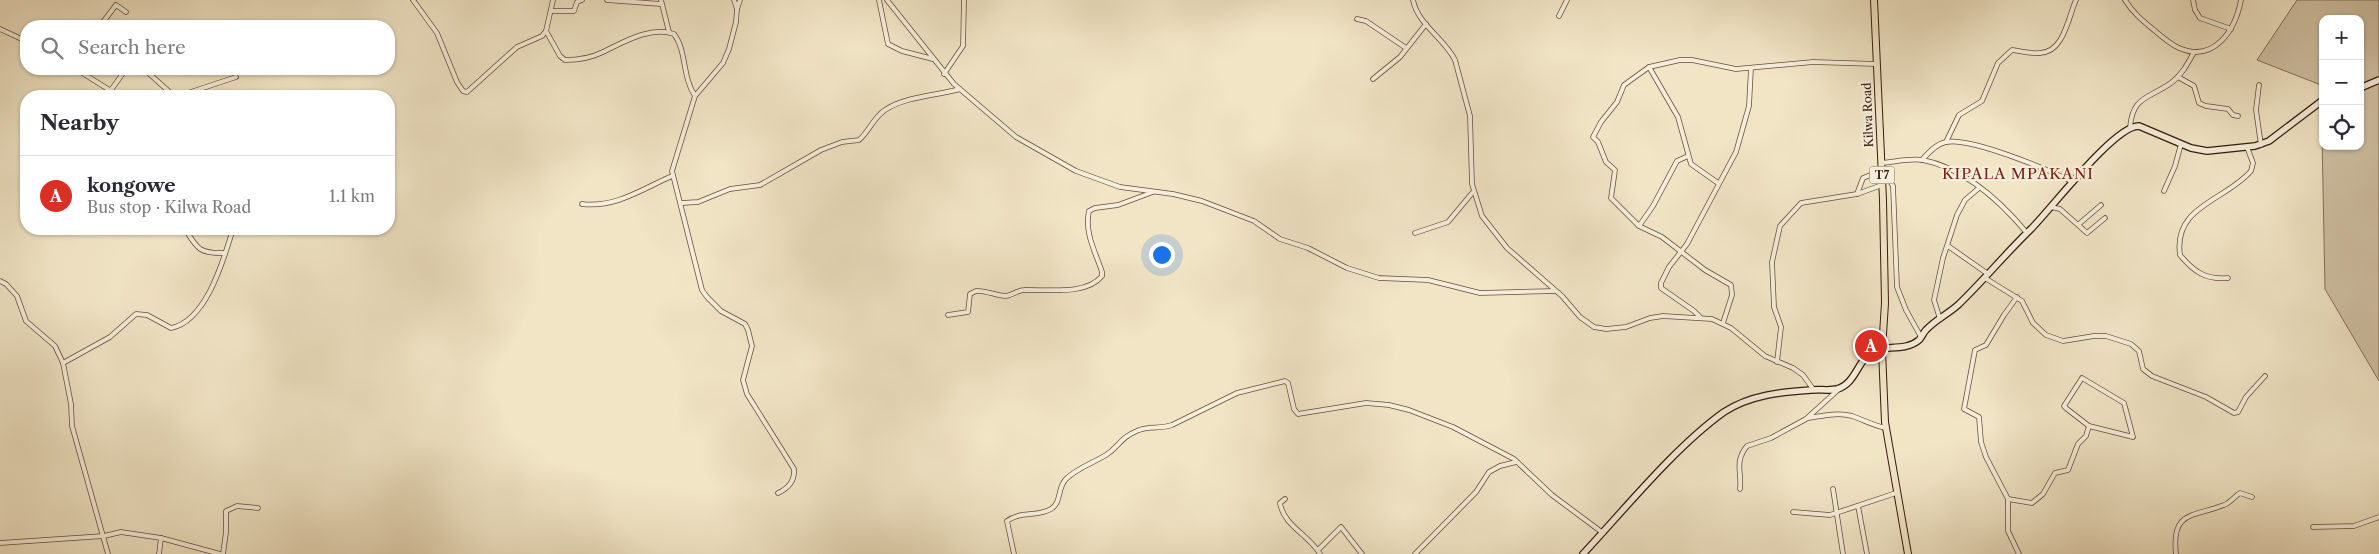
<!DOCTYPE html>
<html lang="en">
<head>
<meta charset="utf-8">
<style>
	:root { --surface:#fff; --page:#f7f7f7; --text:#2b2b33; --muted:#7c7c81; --line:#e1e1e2; --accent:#d93025 }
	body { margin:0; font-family:"Libre Caslon Text",serif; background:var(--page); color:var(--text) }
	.controls { position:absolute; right:15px; top:15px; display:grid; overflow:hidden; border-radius:10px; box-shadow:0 1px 4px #0004 }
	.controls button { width:45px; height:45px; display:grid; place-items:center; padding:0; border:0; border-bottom:1px solid var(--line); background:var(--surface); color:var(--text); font:25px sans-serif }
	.you { position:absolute; left:1161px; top:254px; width:18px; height:18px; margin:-12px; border:4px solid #fff; border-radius:50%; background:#1a73e8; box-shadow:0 0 0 8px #1a73e833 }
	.badge { display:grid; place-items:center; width:32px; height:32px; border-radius:50%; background:var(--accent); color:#fff; font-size:16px; font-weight:700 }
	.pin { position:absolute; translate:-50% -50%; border:2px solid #fff; box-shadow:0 1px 5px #0006 }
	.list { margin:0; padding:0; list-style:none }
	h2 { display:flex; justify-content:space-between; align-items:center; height:65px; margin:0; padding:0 20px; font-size:21px }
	h2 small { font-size:16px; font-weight:400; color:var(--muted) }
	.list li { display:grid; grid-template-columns:32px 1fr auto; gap:15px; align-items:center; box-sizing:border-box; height:80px; padding:0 20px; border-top:1px solid var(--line) }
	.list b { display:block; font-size:19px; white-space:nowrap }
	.list p { margin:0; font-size:16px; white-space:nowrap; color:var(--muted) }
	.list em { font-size:16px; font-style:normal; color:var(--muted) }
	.icon { flex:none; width:28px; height:28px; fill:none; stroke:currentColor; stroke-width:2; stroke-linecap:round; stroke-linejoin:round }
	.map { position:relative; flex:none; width:2379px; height:554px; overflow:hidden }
	.search { position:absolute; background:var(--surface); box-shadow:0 1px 4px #0004; left:20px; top:20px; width:375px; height:55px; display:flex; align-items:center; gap:12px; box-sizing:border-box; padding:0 18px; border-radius:20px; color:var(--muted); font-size:19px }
	.panel { position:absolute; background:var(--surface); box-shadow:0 1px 4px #0004; left:20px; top:90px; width:375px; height:145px; border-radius:20px }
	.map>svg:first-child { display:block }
	.green { fill:#d1c3a7; stroke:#846f5a; fill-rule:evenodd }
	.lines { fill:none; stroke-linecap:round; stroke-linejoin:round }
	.minor-casing { stroke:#654e3c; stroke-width:5.5 }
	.secondary-casing { stroke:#361b0e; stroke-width:8 }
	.trunk-casing { stroke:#361b0e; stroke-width:8 }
	.minor { stroke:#f6eeda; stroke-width:4 }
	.secondary { stroke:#f6eeda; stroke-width:5.5 }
	.trunk { stroke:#f1e5c6; stroke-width:6 }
	.labels { text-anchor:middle; stroke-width:4.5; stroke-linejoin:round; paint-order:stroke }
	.shield { fill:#f6eeda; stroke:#705a4b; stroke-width:1 }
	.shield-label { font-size:11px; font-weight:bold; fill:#361b0e }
	.street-label { font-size:12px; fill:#361b0e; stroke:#f6eeda }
	.quarter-label { font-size:15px; letter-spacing:1px; fill:#7a1f14; stroke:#f6eeda }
</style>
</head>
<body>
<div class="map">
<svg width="2379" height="554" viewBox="0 0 2379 554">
	<rect width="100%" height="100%" fill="#f1e5c6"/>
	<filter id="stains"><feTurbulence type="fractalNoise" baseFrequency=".004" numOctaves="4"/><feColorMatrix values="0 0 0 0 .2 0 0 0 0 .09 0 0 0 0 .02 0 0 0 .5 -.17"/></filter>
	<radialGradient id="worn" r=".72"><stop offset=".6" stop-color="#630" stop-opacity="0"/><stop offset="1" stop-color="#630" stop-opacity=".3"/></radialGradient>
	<path class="green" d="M2297,0H2379V381L2325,289L2321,85L2257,60ZM2323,19H2360V146H2323Z"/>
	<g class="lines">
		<defs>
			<g id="minor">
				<polyline points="413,0 437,33 457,82 463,91 467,92 517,47 542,36 546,31 553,0"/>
				<polyline points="607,0 661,4"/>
				<polyline points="661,0 669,32"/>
				<path d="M734,0L737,9L736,22L729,49L723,63L695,96L672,171L702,290L707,297L721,311L745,324L748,330L752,346L743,380L747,394L794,469C795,481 789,488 778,493"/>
				<polyline points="879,0 888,44 902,51 933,59"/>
				<polyline points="887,0 954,84 1016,137 1076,171 1120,187 1173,194 1202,201 1254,221 1280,239 1308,248 1347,268 1379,278 1428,280 1480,293 1555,291"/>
				<path d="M1413,0C1418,25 1444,38 1455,60L1470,116L1472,184L1482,216L1507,248L1562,296L1580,317L1594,327L1606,329L1626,327L1650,318L1663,316L1712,319L1731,328L1765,356L1793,368L1803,375L1813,389"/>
				<path d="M2125,0C2133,13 2143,21 2154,30C2162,37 2170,44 2179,48C2214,63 2235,31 2241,0"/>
				<polyline points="2193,0 2195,10 2200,18 2231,29"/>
				<polyline points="737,9 740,0"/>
				<polyline points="551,11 574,11 577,2 582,0"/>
				<polyline points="1559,16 1567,0"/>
				<polyline points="1357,19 1366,21 1406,48"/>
				<polyline points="100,26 116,5 126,12"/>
				<polyline points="0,29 26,41"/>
				<path d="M546,31L560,56L565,60C578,60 591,58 603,52C624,42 650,26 674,34C687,51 682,77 695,96"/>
				<polyline points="1649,67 1678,117 1691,164 1718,183"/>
				<polyline points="76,69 119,96"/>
				<polyline points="144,69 174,96"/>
				<polyline points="944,74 963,46 964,0"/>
				<polyline points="2178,77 2194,86 2199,103 2206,106 2228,109 2233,115 2238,116"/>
				<polyline points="1373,79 1400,57 1426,24"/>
				<polyline points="2259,85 2256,110 2261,145"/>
				<polyline points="111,90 126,69"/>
				<polyline points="179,96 236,77"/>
				<path d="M2130,128C2132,96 2150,98 2171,83C2182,75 2188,63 2194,52"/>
				<path d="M1946,142L1959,115L1982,101L1998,63L2012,50C2021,51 2030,54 2040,53C2064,52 2068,18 2076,0"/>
				<path d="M1922,160C1928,153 1936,144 1946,142C1971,137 2049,170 2073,182"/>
				<path d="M1881,163C1894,162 1910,158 1923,160C1964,168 2001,202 2027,233"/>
				<polyline points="2164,191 2175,166 2181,144"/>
				<polyline points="1857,194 1863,178 1873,174 1881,167 1893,186 1897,287 1906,310 1921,337"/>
				<path d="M682,203L698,202L730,189L760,185L821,150L842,142L859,140C869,132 873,118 885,110C906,96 936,96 960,89"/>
				<path d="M582,204C616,208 642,189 672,176"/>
				<polyline points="2051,207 2060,209 2087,233 2105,218"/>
				<polyline points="2079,224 2101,205"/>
				<polyline points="1639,226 1653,206 1677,161 1688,156"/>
				<path d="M185,229C197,248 199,254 224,253"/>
				<polyline points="1415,233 1448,222 1473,192"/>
				<polyline points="1948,246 1988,274"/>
				<polyline points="1985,278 2022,301 2033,323 2046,335 2063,341 2094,336 2106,336 2131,344 2139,351 2143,369 2152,376 2206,397 2234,413 2238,412 2246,397 2265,376"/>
				<path d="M2228,278C2206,280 2194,272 2180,255C2173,206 2225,201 2251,171L2253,163L2247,147"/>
				<polyline points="0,281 6,284 17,296 26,321 55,346 63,363 71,404 72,426 108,554"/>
				<polyline points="2017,297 2004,315 1986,345 1975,350 1964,409 1979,417 1981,442 1986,457 2008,499 2008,531 2019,554"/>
				<path d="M948,315L968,312L970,294L976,291C986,290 996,296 1006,296C1013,295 1018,290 1024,290C1046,289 1086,296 1102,276V272C1096,253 1084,233 1089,211L1095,208L1118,205L1153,192"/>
				<polyline points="1700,317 1694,311 1661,288 1661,283 1669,267 1687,244 1736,152 1749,106 1751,68"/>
				<polyline points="1940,319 1934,300 1943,258 1957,215 1965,200 1979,188"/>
				<polyline points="1723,323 1732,295 1731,285 1705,270 1662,237 1639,226 1611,198 1615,170 1606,162 1598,142 1593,137 1601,122 1617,102 1624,85 1649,67 1680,60 1692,60 1736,69 1813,62 1877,64"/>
				<polyline points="1777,362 1781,327 1774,307 1772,262 1780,226 1801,203 1857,194 1882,185"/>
				<path d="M63,363L110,337L136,314L147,315L171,328C207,321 224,258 233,229"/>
				<polygon points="2082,378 2124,403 2133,437 2089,426 2067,409 2064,406"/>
				<path d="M1808,418C1822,416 1838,412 1852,416C1864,420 1874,426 1886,428"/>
				<path d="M1740,489C1742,472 1734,462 1747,446L1771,438L1806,419L1839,389"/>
				<polyline points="1833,489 1843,554"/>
				<path d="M1285,499L1280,503C1283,525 1310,536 1320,554"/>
				<polyline points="2008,499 2032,503 2043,494 2055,473 2068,470 2078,444 2086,436 2089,426"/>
				<polyline points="1858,506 1867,554"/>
				<polyline points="1793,512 1830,515 1896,493"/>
				<polyline points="2313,527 2354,526 2379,517"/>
				<polyline points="0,543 104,536 121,532 161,538 220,554"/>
				<polyline points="1318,550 1341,527 1362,554"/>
				<polyline points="159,554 161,538"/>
				<polyline points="223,554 226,532 226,511 237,506 258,508"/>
				<path d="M1014,554L1007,521C1020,511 1038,517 1051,509C1062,502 1057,488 1066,479C1077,468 1093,463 1106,455C1120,446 1119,438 1139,430C1150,426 1161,429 1172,425L1237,393L1285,381L1288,383L1294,409L1298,414L1366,403L1389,405L1409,410L1453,427L1514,459L1552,495L1603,533"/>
				<polyline points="1415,554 1476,492 1489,472 1500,466 1516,462"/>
				<path d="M2176,554C2171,510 2194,517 2224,505C2230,503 2235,496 2240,493L2252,497"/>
			</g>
			<g id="secondary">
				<polyline points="2360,88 2379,80"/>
				<path d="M1583,554C1625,509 1675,447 1724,412C1750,395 1781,392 1811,390C1820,389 1829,391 1837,389C1855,384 1857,363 1870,353C1881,343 1904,353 1919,340C1922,337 1923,333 1926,330C1935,320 1948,314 1958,305C1984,280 2006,253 2031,229C2051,209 2115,125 2139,126L2191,148L2207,151L2255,146L2269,141L2323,100"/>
			</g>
			<polyline id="trunk" points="1874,0 1883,200 1885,303 1882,350 1885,422 1908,554"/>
		</defs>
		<use href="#minor" class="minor-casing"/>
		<use href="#secondary" class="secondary-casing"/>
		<use href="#trunk" class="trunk-casing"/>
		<use href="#minor" class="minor"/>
		<use href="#secondary" class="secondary"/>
		<use href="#trunk" class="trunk"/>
	</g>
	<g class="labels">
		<rect class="shield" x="1869.5" y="166.5" width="25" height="17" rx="4"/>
		<g class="shield-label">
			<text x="1882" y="179">T7</text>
		</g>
		<g class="street-label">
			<text transform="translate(1868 115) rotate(-92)" y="4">Kilwa Road</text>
		</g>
		<g class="quarter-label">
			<text x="2018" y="179">KIPALA MPAKANI</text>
		</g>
	</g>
	<rect width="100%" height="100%" filter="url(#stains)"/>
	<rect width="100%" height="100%" fill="url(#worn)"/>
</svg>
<div class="controls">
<button>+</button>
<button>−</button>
<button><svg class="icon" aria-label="locate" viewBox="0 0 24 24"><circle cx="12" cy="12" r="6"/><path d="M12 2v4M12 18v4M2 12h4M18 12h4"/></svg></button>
</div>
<div class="you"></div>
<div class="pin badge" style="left:1871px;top:346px">A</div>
<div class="search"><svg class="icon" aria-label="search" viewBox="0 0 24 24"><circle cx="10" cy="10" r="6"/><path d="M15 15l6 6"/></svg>Search here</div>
<section class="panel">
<h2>Nearby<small></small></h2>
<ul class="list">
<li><span class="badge">A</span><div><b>kongowe</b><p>Bus stop · Kilwa Road</p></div><em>1.1 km</em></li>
</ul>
</section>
</div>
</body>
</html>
